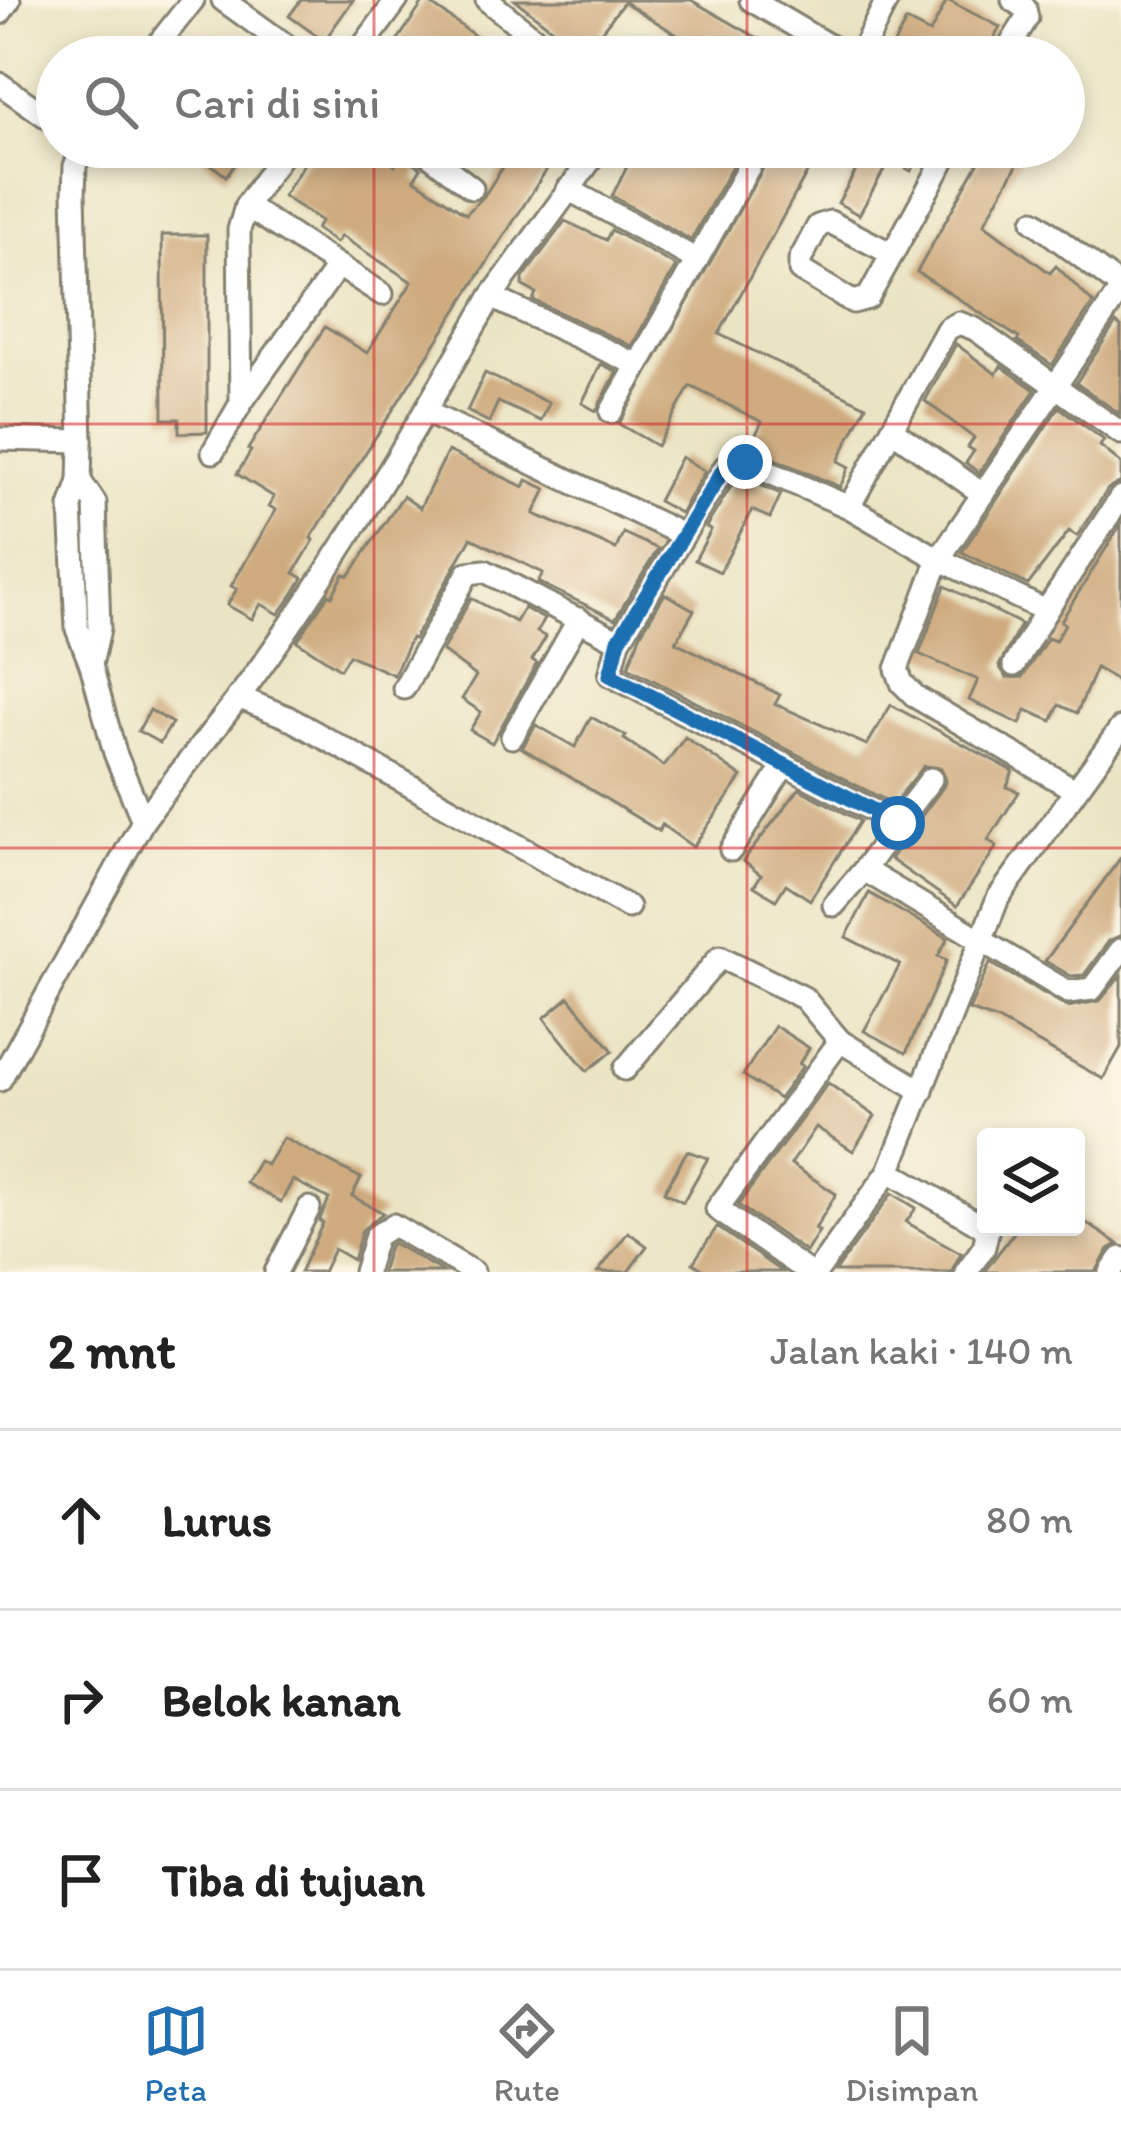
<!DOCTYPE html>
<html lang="id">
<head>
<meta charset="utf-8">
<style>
	:root { --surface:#fff; --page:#f6f6f6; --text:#222; --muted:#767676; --line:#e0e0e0; --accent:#1f6fb2 }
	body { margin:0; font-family:Itim,sans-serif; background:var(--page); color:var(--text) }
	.controls { position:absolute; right:36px; bottom:36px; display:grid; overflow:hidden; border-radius:12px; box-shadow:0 6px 18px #0003 }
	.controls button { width:108px; height:108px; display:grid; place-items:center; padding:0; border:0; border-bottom:3px solid var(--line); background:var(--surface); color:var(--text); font:60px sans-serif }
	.stop { position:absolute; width:36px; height:36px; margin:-27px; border:9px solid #1f6fb2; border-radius:50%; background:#fff }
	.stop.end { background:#1f6fb2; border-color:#fff; box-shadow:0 3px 12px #0008 }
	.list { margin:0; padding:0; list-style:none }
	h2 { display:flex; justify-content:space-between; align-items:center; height:156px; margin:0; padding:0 48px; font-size:51px }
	h2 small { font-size:39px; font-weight:400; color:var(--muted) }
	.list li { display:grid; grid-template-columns:78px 1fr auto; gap:36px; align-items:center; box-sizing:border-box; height:180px; padding:0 48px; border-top:3px solid var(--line) }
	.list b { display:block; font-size:45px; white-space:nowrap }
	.list em { font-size:39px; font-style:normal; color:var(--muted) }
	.icon { flex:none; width:66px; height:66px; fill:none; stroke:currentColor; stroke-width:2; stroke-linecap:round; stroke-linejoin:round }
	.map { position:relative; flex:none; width:1121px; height:1272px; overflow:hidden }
	.search { position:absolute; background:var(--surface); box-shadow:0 6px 18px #0003; left:36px; right:36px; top:36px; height:132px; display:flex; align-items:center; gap:30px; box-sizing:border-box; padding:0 42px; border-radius:66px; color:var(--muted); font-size:45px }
	.sheet { height:696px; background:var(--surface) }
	nav { display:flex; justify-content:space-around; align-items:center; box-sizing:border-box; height:168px; border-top:3px solid var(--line); background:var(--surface); font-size:33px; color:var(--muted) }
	nav a { display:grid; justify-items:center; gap:6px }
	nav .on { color:var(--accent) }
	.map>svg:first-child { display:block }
	.building { fill:#cfab7f }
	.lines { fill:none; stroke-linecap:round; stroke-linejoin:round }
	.street-casing { stroke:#848070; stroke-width:27 }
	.street { stroke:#fff; stroke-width:21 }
	.route { stroke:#1f6fb2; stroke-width:15 }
	.grid { fill:none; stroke:#d62828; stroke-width:3; stroke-opacity:0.55 }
</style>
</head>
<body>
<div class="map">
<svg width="1121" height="1272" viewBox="0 0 1121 1272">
	<rect width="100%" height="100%" fill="#fcf5e5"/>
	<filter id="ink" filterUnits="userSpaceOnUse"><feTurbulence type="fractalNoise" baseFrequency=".00833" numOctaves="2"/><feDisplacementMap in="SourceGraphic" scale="24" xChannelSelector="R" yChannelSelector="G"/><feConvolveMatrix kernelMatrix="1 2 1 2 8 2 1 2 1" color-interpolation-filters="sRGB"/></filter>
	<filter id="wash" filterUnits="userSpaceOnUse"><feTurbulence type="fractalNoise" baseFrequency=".004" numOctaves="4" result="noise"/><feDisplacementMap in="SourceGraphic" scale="48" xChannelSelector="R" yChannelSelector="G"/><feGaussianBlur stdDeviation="2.7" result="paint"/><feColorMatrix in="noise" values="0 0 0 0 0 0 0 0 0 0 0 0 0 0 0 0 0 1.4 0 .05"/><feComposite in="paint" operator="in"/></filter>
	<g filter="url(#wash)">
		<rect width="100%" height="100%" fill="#ebe4c4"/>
		<g id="blocks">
			<g class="building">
				<polygon points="301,0 353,0 324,41 289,16"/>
				<polygon points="425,0 456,22 503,57 386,57"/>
				<polygon points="515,0 691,0 791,57 713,57 624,2 584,54"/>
				<polygon points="947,0 1000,27 984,57 887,57 906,21 930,33"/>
				<polygon points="188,147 247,147 226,176"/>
				<polygon points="315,147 368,147 395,165 403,154 421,168 414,179 466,214 484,196 504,165 478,147 561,147 311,538 314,540 294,573 303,578 294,593 279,614 261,604 252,619 227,605 237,589 231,586 276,510 269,506 274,497 237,474 251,451 248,449 325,327 367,353 412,282 341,236 336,243 316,229 321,221 283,196"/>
				<polygon points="637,147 743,147 691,240 612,196"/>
				<polygon points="775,147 821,147 719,334 866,406 838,461 849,467 840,487 749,448 762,422 690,386 657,446 619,424"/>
				<polygon points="869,147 925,147 911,171 890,159 859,215 838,203"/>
				<polygon points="987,147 1027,147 984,224 1050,273 1056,266 1093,303 1052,365 1017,341 1019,338 917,272"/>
				<polygon points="565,221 606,240 611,230 676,266 632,346 533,300 536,293 523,286 523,278"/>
				<polygon points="162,235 207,235 207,432 179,433 179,419 163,419"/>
				<polygon points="1116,323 1121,327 1120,414 1076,383"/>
				<polygon points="956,344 996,374 1001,366 1035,390 979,473 966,463 974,451 968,447 974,438 925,401"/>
				<polygon points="601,364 617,372 596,411 582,403"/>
				<polygon points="485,373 549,403 541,421 498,402 489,422 467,411"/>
				<polygon points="1059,407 1104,440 1100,446 1121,463 1121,482 1108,489 1077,536 1069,531 1028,585 962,552"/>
				<polygon points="448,451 524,487 527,480 546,489 534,514 616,549 623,533 658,549 615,619 538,582 543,573 471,538 414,639 411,638 394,675 349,655 340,669 297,641 329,594 332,596 344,574 349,576 403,496 420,508"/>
				<polygon points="681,457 705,471 680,513 658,501"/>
				<polygon points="744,478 781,494 770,518 752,510 720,572 695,560 711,530 706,527 735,480"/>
				<polygon points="1121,524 1121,683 1096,668 1077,713 1059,705 1052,721 1026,710 1020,724 969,700 978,680 919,654 945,586 1021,624 999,666 1007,678 1022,677 1048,638 1055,641 1065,624 1061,621"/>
				<polygon points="665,594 694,610 676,642 780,695 775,704 867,745 891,705 1013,771 1007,787 1019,792 988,840 997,846 957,906 890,859 943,787 946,780 941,768 924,766 893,804 628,667 641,633"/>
				<polygon points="471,598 516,622 524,608 544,619 537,632 546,637 532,660 537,663 492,743 470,730 481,712 462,699 476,676 442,651"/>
				<polygon points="150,710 172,723 160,743 138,731"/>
				<polygon points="591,717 626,736 624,739 664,766 685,737 742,777 693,847 662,825 659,831 522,748 536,725 575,747"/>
				<polygon points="799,789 860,821 810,900 786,884 776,900 754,886 761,875 743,861"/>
				<polygon points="1121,857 1121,935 1109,941 1084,975 1071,976 1045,961"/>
				<polygon points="869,893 948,938 938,956 947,960 906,1053 864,1031 900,965 846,937"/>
				<polygon points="990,963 1068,1007 1100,1001 1121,975 1121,1047 1103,1079 998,1020 969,1010"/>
				<polygon points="569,997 613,1051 587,1071 544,1018"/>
				<polygon points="775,1026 809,1048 799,1064 803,1066 779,1099 743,1075"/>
				<polygon points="828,1083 875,1116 853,1151 816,1127 791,1164 836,1194 815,1229 819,1231 806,1252 738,1205"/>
				<polygon points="283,1138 361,1178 352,1196 383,1213 362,1230 353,1260 334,1249 323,1272 300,1272 323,1223 319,1221 329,1199 293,1180 281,1202 246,1183 259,1161 267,1165"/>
				<polygon points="687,1151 708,1158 683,1202 664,1192"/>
				<polygon points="892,1193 916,1208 906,1222 961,1253 951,1272 835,1272"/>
				<polygon points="1079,1218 1118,1244 1109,1249 1096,1272 984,1272 1018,1227 1076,1227"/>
				<polygon points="717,1227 782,1272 707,1272 693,1263"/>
				<polygon points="628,1232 647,1246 628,1272 598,1272"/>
				<polygon points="393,1243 443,1272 381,1272 389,1246"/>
			</g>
		</g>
	</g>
	<g filter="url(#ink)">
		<use href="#blocks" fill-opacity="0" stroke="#848070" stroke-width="3"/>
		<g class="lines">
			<defs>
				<g id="street">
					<polyline points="223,0 302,57"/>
					<polyline points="487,0 558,57"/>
					<polyline points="751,0 848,57"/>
					<polyline points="0,13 9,0"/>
					<polyline points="148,57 193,0"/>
					<polyline points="355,57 397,0"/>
					<polyline points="859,57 887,0"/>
					<polyline points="1003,57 1027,18 1025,8 1013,0"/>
					<polyline points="0,84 57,124"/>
					<polyline points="419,147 472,188"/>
					<polyline points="568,189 697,260"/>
					<polyline points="246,206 382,294"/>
					<polyline points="1034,221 1121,287"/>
					<polyline points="892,254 830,222 818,226 800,260 800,270 853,302 868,298 951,147"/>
					<polyline points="491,297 600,147"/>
					<polyline points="241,403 239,230 246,206 287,147"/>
					<polyline points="426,412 683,535"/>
					<polyline points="611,412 638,365"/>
					<polyline points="892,430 983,494"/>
					<polyline points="1121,433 975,329 959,323 947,329 849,507 939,559 1046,611 1121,497"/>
					<polyline points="0,439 81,441"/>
					<polyline points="213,452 241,403 338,266"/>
					<polyline points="80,481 95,503 99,629 91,665"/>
					<polyline points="849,507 745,462 725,467 619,641 610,675 897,823 864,870 1068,992 1092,989 1121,950"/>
					<polyline points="1014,665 1046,611"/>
					<polyline points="404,688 468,573 485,571 619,641"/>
					<polyline points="238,697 287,717 628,907"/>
					<polyline points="512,737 579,619"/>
					<polyline points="1075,790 916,697 902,683 897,669 939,559 1121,289"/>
					<path d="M143,821C174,779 207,739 238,698C332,572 413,433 491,297L638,365L760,147"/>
					<polyline points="897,823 931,779"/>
					<polyline points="731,850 785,764"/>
					<polyline points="834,905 864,870"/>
					<polyline points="840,1041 922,1091"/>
					<polyline points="625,1069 720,957 804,998 840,1041 717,1209 808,1272"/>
					<polyline points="0,1080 143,821 115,753 91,665 77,629 71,507 80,481 81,441 74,194 75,166 83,147"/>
					<polyline points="889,1171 982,1226 987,1234 984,1247 966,1272"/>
					<polyline points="276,1272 309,1208"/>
					<polyline points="365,1272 376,1236 393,1225 473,1272"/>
					<polyline points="817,1272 889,1171 998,898 1121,728"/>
					<polyline points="1111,1272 1121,1258"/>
				</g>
			</defs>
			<use href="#street" class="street-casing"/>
			<use href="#street" class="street"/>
		</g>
	</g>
	<g class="lines" filter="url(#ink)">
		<polyline class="route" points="745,462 732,462 725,467 619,640 610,675 898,823"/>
	</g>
	<path class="grid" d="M374,0V57M747,0V57M374,147V1272M747,147V1272M0,424H1121M0,848H1121"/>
</svg>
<div class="controls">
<button><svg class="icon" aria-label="layers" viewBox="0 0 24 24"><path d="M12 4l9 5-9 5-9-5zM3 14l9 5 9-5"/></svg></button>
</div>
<div class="stop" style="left:898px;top:823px"></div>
<div class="stop end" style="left:745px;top:462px"></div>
<div class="search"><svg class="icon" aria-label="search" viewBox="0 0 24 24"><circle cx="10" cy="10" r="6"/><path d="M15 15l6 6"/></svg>Cari di sini</div>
</div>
<section class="sheet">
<h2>2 mnt<small>Jalan kaki · 140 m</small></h2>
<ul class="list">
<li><svg class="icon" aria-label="ahead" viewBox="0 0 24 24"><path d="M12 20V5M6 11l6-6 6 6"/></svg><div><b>Lurus</b></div><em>80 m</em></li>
<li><svg class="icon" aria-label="right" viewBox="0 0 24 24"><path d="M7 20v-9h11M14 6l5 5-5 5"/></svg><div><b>Belok kanan</b></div><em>60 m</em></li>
<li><svg class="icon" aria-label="arrive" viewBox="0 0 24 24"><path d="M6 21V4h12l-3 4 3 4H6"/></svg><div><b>Tiba di tujuan</b></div></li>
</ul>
</section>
<nav>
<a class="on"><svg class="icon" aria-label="map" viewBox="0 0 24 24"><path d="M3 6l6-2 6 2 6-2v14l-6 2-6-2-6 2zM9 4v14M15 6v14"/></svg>Peta</a>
<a><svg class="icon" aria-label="directions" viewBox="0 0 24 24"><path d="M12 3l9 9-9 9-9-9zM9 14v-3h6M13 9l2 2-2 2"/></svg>Rute</a>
<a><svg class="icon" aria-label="saved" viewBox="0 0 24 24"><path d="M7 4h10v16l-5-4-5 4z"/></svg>Disimpan</a>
</nav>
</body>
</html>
